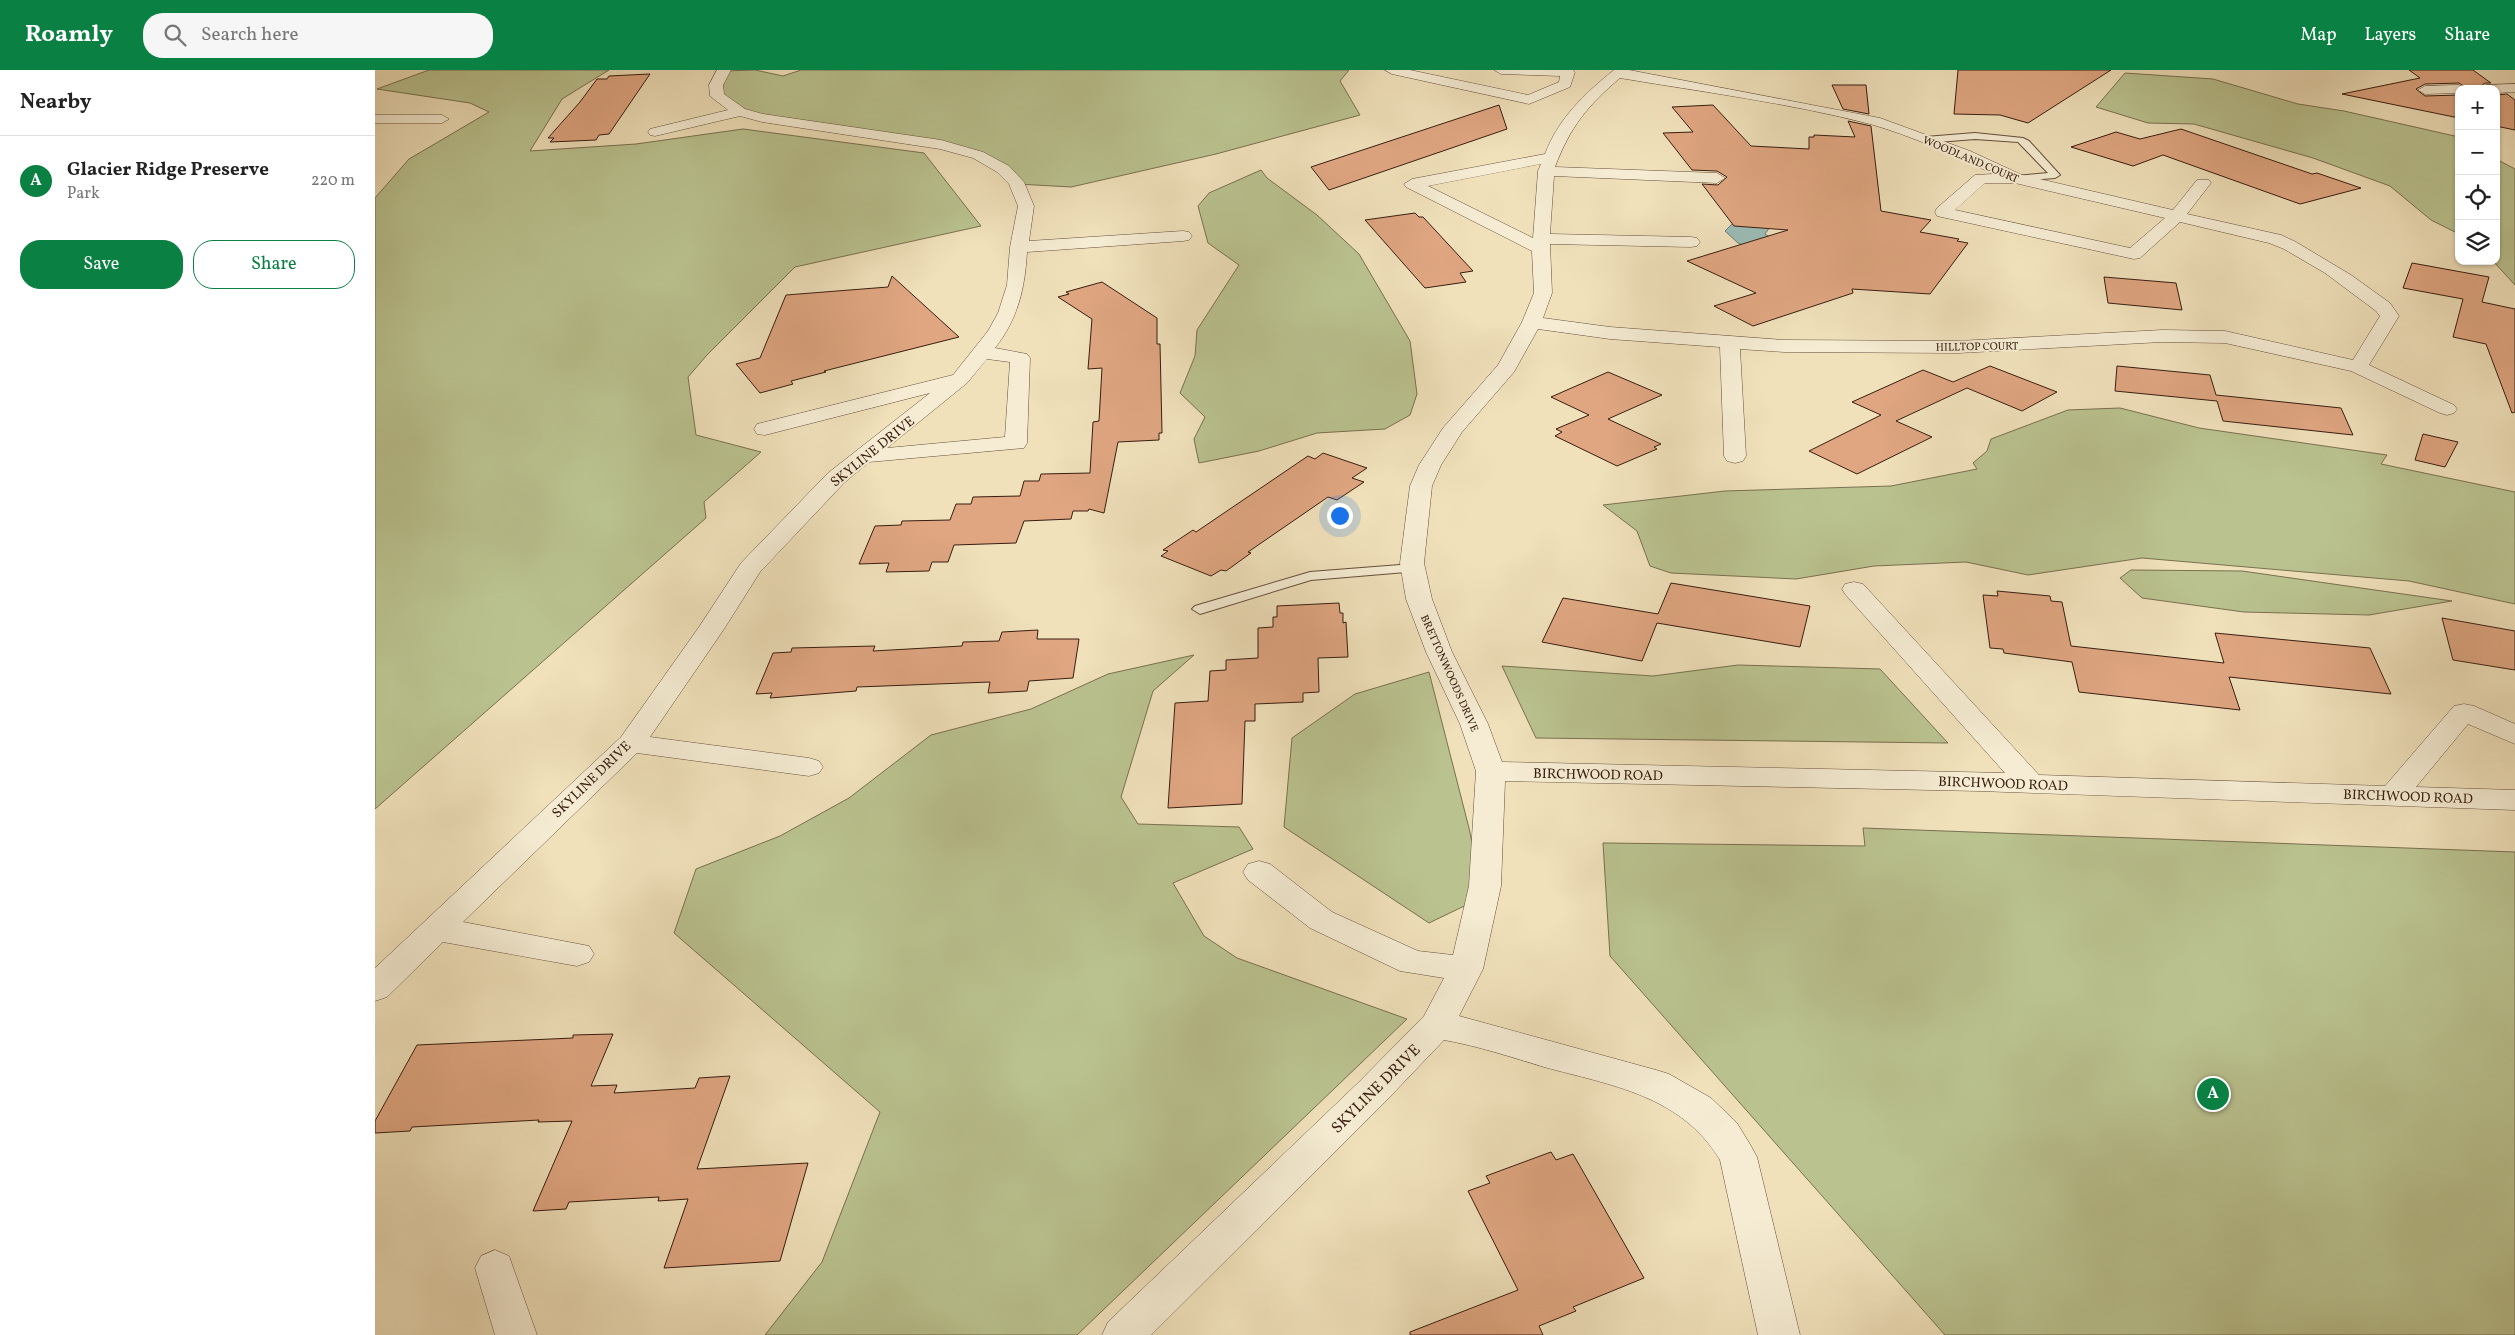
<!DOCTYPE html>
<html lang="en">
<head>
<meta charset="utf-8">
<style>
	:root { --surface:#fff; --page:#f6f6f6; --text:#222; --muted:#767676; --line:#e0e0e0; --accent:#0b8043 }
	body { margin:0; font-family:Vollkorn,serif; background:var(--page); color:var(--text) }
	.controls { position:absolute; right:15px; top:15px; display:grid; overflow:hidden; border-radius:10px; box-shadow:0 1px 4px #0004 }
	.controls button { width:45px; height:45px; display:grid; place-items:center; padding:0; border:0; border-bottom:1px solid var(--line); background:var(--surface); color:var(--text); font:25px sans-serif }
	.you { position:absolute; left:964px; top:445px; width:18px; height:18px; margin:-12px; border:4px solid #fff; border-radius:50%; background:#1a73e8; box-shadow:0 0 0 8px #1a73e833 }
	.badge { display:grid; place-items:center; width:32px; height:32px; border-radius:50%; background:var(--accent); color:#fff; font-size:16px; font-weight:700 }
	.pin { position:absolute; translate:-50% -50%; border:2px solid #fff; box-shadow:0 1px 5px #0006 }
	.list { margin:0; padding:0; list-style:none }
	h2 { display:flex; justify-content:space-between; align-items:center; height:65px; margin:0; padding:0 20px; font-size:21px }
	h2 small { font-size:16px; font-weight:400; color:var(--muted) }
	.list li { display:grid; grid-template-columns:32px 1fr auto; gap:15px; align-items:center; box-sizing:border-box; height:90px; padding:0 20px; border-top:1px solid var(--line) }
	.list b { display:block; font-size:19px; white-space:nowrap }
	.list p { margin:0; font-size:16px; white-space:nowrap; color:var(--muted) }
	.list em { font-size:16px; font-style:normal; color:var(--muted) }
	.actions { display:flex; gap:10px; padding:15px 20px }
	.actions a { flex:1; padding:11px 0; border:1px solid var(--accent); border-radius:20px; text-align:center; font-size:18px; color:var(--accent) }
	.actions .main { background:var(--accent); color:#fff }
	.icon { flex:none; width:28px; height:28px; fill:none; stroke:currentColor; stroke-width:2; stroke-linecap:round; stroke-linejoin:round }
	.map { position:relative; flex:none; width:2140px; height:1265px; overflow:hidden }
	header { display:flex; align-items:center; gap:30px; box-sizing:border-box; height:70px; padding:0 25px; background:var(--accent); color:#fff }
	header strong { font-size:24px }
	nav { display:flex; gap:28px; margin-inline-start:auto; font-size:18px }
	.search { width:350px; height:45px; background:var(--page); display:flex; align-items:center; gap:12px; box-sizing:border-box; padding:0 18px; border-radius:20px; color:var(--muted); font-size:19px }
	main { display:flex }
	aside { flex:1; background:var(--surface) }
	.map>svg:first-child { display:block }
	.green { fill:#bac390; stroke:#797050 }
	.water { fill:#9bbcb6; stroke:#737c74 }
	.building { fill:#dfa681; stroke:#381d10 }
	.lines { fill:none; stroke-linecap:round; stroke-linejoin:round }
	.lane-casing { stroke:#664e3b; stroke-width:2 }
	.street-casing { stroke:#664e3b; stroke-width:1 }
	.lane { fill:#f5ecd3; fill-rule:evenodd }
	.street { fill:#f5ecd3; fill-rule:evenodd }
	.labels { text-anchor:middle; stroke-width:4; stroke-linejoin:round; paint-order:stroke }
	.far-street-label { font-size:11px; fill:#381d10; stroke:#f5ecd3 }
	.street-label { font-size:14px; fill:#381d10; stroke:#f5ecd3 }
	.near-street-label { font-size:16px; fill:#381d10; stroke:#f5ecd3 }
</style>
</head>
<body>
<header>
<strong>Roamly</strong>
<div class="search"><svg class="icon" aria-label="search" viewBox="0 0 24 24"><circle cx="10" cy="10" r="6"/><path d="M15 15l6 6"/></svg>Search here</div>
<nav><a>Map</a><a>Layers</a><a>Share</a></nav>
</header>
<main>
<aside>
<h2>Nearby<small></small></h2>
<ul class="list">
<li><span class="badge">A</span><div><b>Glacier Ridge Preserve</b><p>Park</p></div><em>220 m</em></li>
</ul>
<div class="actions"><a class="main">Save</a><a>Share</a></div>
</aside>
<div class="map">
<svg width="2140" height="1265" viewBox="0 0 2140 1265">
	<rect width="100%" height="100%" fill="#f0e1bb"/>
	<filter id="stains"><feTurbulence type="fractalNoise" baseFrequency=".004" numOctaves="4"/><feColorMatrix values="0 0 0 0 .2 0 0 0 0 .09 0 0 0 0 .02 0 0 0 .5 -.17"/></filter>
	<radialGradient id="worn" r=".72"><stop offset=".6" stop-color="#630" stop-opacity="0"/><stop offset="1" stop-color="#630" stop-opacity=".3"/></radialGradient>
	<g class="green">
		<polygon points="54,0 234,0 187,29 155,81 261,74 368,59 549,83 606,156 420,197 332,285 313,307 321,365 386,382 329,432 331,448 0,739 0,128 34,89 114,42 95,33 2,19"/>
		<polygon points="380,0 408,6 426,0 974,0 965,11 985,45 841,84 696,117 642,114 628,99 566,75 387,48 342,26 348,1"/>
		<polygon points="1750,3 1838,9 1923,34 1969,41 2084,67 2084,164 2056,150 2015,116 1938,88 1819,54 1773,53 1721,37"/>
		<polygon points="2121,89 2140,99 2140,215 2118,191 2121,191"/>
		<polygon points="886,100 892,108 942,145 984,184 1035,271 1042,324 1035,345 1010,359 942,363 884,381 824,393 819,369 830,347 805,323 820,286 822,260 864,195 833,173 823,136 834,123"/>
		<polygon points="1745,338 1824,358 2012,385 2006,394 2140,422 2140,534 2034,511 1767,488 1653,505 1591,492 1499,496 1421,509 1296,503 1275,496 1262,461 1228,435 1350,421 1516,416 1602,399 1598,393 1612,381 1616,369 1693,340"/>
		<polygon points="1756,500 1867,501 2077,531 1994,545 1869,542 1767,528 1745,508"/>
		<polygon points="819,585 778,621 746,727 763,754 864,757 878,779 798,813 829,866 862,888 1032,949 702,1265 390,1265 447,1192 505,1042 299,863 321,799 405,766 474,728 556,665 656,639 733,604"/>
		<polygon points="1363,595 1505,599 1573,673 1161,668 1127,596 1278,606"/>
		<polygon points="1054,602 1094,758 1108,827 1054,853 909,757 917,668 980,624"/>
		<polygon points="1488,758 2140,782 2140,1265 1570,1265 1235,886 1228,773 1490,776"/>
	</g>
	<polygon class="water" points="1359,152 1395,157 1390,164 1407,174 1384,182 1363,173 1350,161"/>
	<g class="building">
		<polygon points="1583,0 1736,0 1653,53 1625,45 1579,44"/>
		<polygon points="2034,0 2098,0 2116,13 2110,13 2102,19 2093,19 2084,13 2050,14 2041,19 2050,26 2084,25 2084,48 1967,24 2045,8"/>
		<polygon points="275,4 234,64 224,65 221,70 175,72 179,68 173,68 205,32 222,9 232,9 234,6"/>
		<polygon points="1457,15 1491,15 1494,44 1468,39"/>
		<polygon points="2132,24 2140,30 2140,60 2121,56 2121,25"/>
		<polygon points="1124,35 1132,59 954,120 936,97"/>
		<polygon points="1338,35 1376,76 1434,79 1434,67 1439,67 1439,65 1480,67 1473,51 1496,56 1506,141 1556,150 1545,162 1584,169 1582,171 1593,173 1555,224 1477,219 1478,223 1378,256 1339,236 1381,223 1312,191 1413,160 1359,156 1327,114 1343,115 1352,107 1342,101 1317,100 1288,63 1318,62 1297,37"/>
		<polygon points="1806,59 1937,104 1942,103 1986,118 1925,134 1788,85 1758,96 1696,77 1741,62 1765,69"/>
		<polygon points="1040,143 1044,147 1048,147 1098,201 1085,203 1091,212 1050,218 990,150"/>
		<polygon points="2037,193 2114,207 2107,232 2140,239 2140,342 2137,343 2111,274 2078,267 2088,229 2028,218"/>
		<polygon points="517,206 584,267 449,301 451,302 416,311 418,314 385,323 361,294 385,288 411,225 513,217"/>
		<polygon points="1729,207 1801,213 1807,240 1733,233"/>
		<polygon points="727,212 782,248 782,274 785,274 787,363 784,363 784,370 743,372 729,443 714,439 713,441 698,441 696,449 649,451 641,473 579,475 573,492 557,492 554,501 511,502 514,493 484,494 500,456 526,455 527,451 575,450 581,434 596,434 598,427 645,426 649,411 664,411 666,404 715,403 718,352 724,351 727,298 713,299 717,249 683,227 694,224 691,222"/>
		<polygon points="1615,296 1682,322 1647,341 1592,318 1521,351 1557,367 1482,404 1434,381 1506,345 1477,332 1548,300 1578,312"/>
		<polygon points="1742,296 1835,305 1841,325 1966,338 1978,365 1848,351 1842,331 1740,321"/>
		<polygon points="1233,302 1287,325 1233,349 1286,374 1279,377 1282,379 1242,396 1180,366 1187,362 1181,359 1214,345 1176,327"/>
		<polygon points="2048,364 2083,372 2070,397 2040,390"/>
		<polygon points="948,383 992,398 977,408 989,412 962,430 953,427 873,482 876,483 851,501 846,500 836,506 786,486 793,481 788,480 818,460 821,462 933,386 940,389"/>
		<polygon points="1296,513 1435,536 1425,577 1282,553 1267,591 1167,572 1188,528 1283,544"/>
		<polygon points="1622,521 1675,526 1676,531 1687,532 1696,576 1849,593 1840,563 1995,578 2016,624 1854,607 1865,640 1704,622 1697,592 1629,583 1628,579 1615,578 1608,525 1623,526"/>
		<polygon points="964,533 965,543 968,543 968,553 971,552 973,587 943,588 944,622 928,623 928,632 880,634 880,651 870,651 867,734 793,738 800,633 833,631 835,601 851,600 851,590 883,588 883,558 898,557 898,547 902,547 902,536"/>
		<polygon points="2067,548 2140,561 2140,600 2078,590"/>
		<polygon points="663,560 662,569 704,569 698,608 654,611 652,621 613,623 615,612 482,617 481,621 395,628 397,623 381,624 398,583 416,582 417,578 500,576 498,581 587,576 588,572 624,571 627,562"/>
		<polygon points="238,964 216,1016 242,1015 239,1023 320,1018 324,1008 355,1006 322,1099 433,1093 405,1191 289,1198 313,1129 283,1131 284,1127 194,1132 191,1139 158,1141 197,1051 163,1052 164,1050 37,1057 35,1061 0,1063 0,1051 42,975 198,968 198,965"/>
		<polygon points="1176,1082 1181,1090 1198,1084 1269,1208 1198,1237 1201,1241 1164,1256 1168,1265 1035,1265 1035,1262 1143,1220 1093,1121 1115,1113 1111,1106"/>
	</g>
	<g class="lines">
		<defs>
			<g id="lane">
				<polygon points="1600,63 1648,68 1654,71 1685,105 1680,108 1639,111 1639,107 1642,106 1673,103 1643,72 1600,69 1550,73 1546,70 1550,67"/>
				<polygon points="1038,494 1043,495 1045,498 1043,501 936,510 825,544 817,539 820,536 935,502"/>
			</g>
			<g id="street">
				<path d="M342,0H356L348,15L349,24L370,39L388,44L566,70L608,82L634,96L649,112L659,136L654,171L808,161L814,162L817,166L814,170L808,171L652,182C650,218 643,249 620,278L652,284L655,288L652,373L649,378L494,392L469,413L385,502L349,559L275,667L434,688L444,691L448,697L444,703L434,706L262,683L88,852L214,876L219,884L214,892L202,896L68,872L12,927L0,931V898L246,667L324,557L366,493L453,403L555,323L390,365L382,364L379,359L382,354L578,305L613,261L623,243L632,215L635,177L643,136L634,114L622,102L598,88L565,79L387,52L365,46L280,66L275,65L273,62L275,59L353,40L335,26L334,15ZM612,289L635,292L630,367L512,378L592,313Z"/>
				<polygon points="1010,0 1035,0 1153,25 1184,12 1185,6 1126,4 1119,0 1198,0 1200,2 1195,17 1154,34 1017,4"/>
				<path d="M1239,0H1254L1505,48L1595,81L1647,105L1798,140L1822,110H1834L1836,113L1812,144L1906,165L1921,172L1976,205L2015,233L2024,246L1994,295L2079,335L2082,339L2079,343L2072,345L2065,343L1976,301L1850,273L1787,272L1583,283L1409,282L1365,279L1371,386L1368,391L1360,393L1352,391L1349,386L1345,277L1235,269L1163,259L1139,302L1087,362L1066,395L1057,416L1049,493L1057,529L1077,582L1113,654L1127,692L1630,703L1470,524L1467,519L1470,514L1479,512L1488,514L1664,705L2010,716L2079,636L2089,634L2099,636L2140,654V674L2093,654L2041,717L2140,720V740L1604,721L1130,711L1126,816L1108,899L1084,946L1281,1000L1294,1004L1336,1028L1362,1053L1376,1076L1382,1087L1425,1265H1383L1345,1090C1306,1025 1235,1015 1169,997C1136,987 1103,976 1069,970L1010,1032L776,1265H727L733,1252L984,1012L1049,946L1069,908L1025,901L935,858L873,810L868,802L873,794L884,791L895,794L957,842L1043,881L1078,885L1094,816L1101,701L1085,654L1051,582L1031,529L1025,493L1035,416L1044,395L1068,358L1123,295L1147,252L1159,223L1157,181L1031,117L1029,114L1037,109L1170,84C1183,49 1210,23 1239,0ZM1245,8C1328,22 1414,33 1495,54C1537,66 1579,85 1618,104L1600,105L1562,138L1560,142L1562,146L1759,189L1765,188L1805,152L1894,173L1909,179L1950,203L2001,241L2005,246L1978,290L1850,261L1787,260L1583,271L1409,270L1235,257L1168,248L1177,223L1175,174L1316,177L1322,176L1325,172L1322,168L1316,167L1175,164L1179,106L1342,113L1350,108L1342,103L1180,97C1195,57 1213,35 1245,8ZM1166,94L1163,101L1158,168L1053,116ZM1610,113H1640L1790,148L1755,178L1580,140Z"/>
				<polygon points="2140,14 2140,22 2121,23 2121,19 2104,19 2111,15"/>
				<polygon points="2084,15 2091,19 2084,19 2084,23 2050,24 2043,20 2050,16"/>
				<polygon points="0,45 67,45 74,49 67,53 0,53"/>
				<polygon points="120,1180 134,1186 162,1265 120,1265 100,1198 106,1186"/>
			</g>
		</defs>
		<use href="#lane" class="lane-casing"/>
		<use href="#street" class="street-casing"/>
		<use href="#lane" class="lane"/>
		<use href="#street" class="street"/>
	</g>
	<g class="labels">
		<g class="far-street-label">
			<text transform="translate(1596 89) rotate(23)" y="4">WOODLAND COURT</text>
			<text transform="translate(1602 276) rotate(-1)" y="4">HILLTOP COURT</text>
			<text transform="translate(1075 603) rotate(66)" y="4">BRETTONWOODS DRIVE</text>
		</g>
		<g class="street-label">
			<text transform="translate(497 381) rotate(-39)" y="5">SKYLINE DRIVE</text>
			<text transform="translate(1223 704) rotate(1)" y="5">BIRCHWOOD ROAD</text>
			<text transform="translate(216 709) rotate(-44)" y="5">SKYLINE DRIVE</text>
			<text transform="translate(1628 713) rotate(2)" y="5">BIRCHWOOD ROAD</text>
			<text transform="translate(2033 726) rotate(2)" y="5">BIRCHWOOD ROAD</text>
		</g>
		<g class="near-street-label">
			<text transform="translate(1000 1018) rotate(-45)" y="6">SKYLINE DRIVE</text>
		</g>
	</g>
	<rect width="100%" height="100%" filter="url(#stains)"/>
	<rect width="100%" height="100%" fill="url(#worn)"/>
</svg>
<div class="controls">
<button>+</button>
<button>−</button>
<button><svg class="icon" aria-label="locate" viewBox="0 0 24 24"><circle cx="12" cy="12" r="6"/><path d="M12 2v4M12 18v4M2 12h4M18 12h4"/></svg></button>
<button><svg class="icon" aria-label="layers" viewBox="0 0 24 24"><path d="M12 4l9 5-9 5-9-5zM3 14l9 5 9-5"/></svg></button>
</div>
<div class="you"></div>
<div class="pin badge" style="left:1838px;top:1024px">A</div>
</div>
</main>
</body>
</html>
